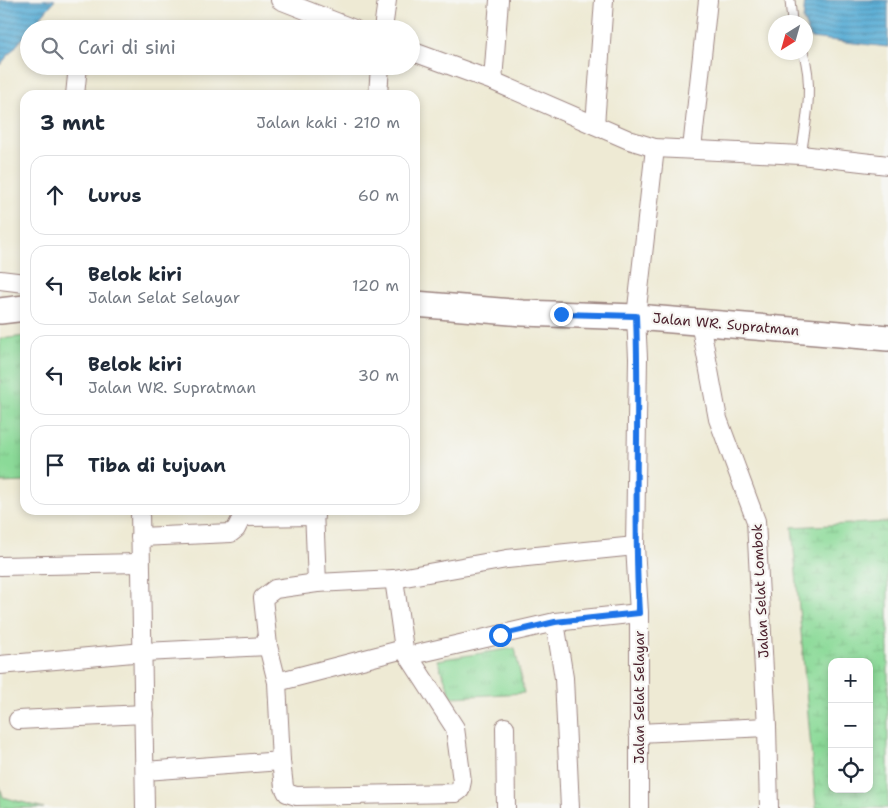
<!DOCTYPE html>
<html lang="id">
<head>
<meta charset="utf-8">
<style>
	:root { --surface:#fff; --page:#f6f6f7; --text:#1f2937; --muted:#747a83; --line:#e0e1e3 }
	body { margin:0; font-family:"Shantell Sans",sans-serif; background:var(--page); color:var(--text) }
	.controls { position:absolute; right:15px; bottom:15px; display:grid; overflow:hidden; border-radius:10px; box-shadow:0 2px 8px #0003 }
	.controls button { width:45px; height:45px; display:grid; place-items:center; padding:0; border:0; border-bottom:1px solid var(--line); background:var(--surface); color:var(--text); font:25px sans-serif }
	.compass { position:absolute; left:768px; top:15px; width:45px; height:45px; border-radius:50%; background:var(--surface); box-shadow:0 2px 8px #0003; rotate:217deg }
	.stop { position:absolute; width:15px; height:15px; margin:-11px; border:4px solid #1a73e8; border-radius:50%; background:#fff }
	.stop.end { background:#1a73e8; border-color:#fff; box-shadow:0 1px 5px #0008 }
	.list { margin:0; padding:0; list-style:none }
	h2 { display:flex; justify-content:space-between; align-items:center; height:65px; margin:0; padding:0 20px; font-size:21px }
	h2 small { font-size:16px; font-weight:400; color:var(--muted) }
	.list li { display:grid; grid-template-columns:32px 1fr auto; gap:15px; align-items:center; box-sizing:border-box; height:80px; margin:0 10px 10px; padding:0 10px; border:1px solid var(--line); border-radius:15px }
	.list b { display:block; font-size:19px; white-space:nowrap }
	.list p { margin:0; font-size:16px; white-space:nowrap; color:var(--muted) }
	.list em { font-size:16px; font-style:normal; color:var(--muted) }
	.icon { flex:none; width:28px; height:28px; fill:none; stroke:currentColor; stroke-width:2; stroke-linecap:round; stroke-linejoin:round }
	.map { position:relative; flex:none; width:888px; height:808px; overflow:hidden }
	.search { position:absolute; background:var(--surface); box-shadow:0 2px 8px #0003; left:20px; top:20px; width:400px; height:55px; display:flex; align-items:center; gap:12px; box-sizing:border-box; padding:0 18px; border-radius:28px; color:var(--muted); font-size:19px }
	.panel { position:absolute; background:var(--surface); box-shadow:0 2px 8px #0003; left:20px; top:90px; width:400px; height:425px; border-radius:15px }
	.map>svg:first-child { display:block }
	.grass { fill:url(#grass-tufts); stroke:#6a7c62 }
	.wetland { fill:url(#wetland-marsh); stroke:#6a7c62; fill-rule:evenodd }
	.water { fill:url(#water-rules); stroke:#526680 }
	.lines { fill:none; stroke-linecap:round; stroke-linejoin:round }
	.lane-casing { stroke:#9c8480; stroke-width:11 }
	.street-casing { stroke:#9c8480; stroke-width:20 }
	.secondary-casing { stroke:#9c8480; stroke-width:28 }
	.lane { stroke:#fff; stroke-width:9 }
	.street { stroke:#fff; stroke-width:18 }
	.secondary { stroke:#fff; stroke-width:25 }
	.route { stroke:#1a73e8; stroke-width:6 }
	.labels { text-anchor:middle; stroke-width:4.5; stroke-linejoin:round; paint-order:stroke }
	.street-label { font-size:14px; fill:#4a1f2b; stroke:#f6f6f2 }
</style>
</head>
<body>
<div class="map">
<svg width="888" height="808" viewBox="0 0 888 808">
	<defs>
		<pattern id="grass-tufts" width="24" height="20" patternUnits="userSpaceOnUse" patternTransform="scale(1.25)"><rect width="24" height="20" fill="#8bda98"/><path d="M3 7l-1-3M5 7V3M7 7l1-3M15 17l-1-3M17 17v-4M19 17l1-3" fill="none" stroke="#79bb83"/></pattern>
		<pattern id="wetland-marsh" width="20" height="14" patternUnits="userSpaceOnUse" patternTransform="scale(1.25)"><rect width="20" height="14" fill="#8bda98"/><path d="M1 5h8M5 5V1M11 12h8M15 12V8" fill="none" stroke="#79bb83"/></pattern>
		<pattern id="water-rules" width="6" height="5" patternUnits="userSpaceOnUse" patternTransform="scale(1.25)"><rect width="6" height="5" fill="#59add5"/><path d="M0 2.5h6" fill="none" stroke="#4c8cad"/></pattern>
	</defs>
	<rect width="100%" height="100%" fill="#f6f6f2"/>
	<filter id="ink" filterUnits="userSpaceOnUse"><feTurbulence type="fractalNoise" baseFrequency=".02" numOctaves="2"/><feDisplacementMap in="SourceGraphic" scale="10" xChannelSelector="R" yChannelSelector="G"/><feConvolveMatrix kernelMatrix="1 2 1 2 8 2 1 2 1" color-interpolation-filters="sRGB"/></filter>
	<filter id="wash" filterUnits="userSpaceOnUse"><feTurbulence type="fractalNoise" baseFrequency=".0096" numOctaves="4" result="noise"/><feDisplacementMap in="SourceGraphic" scale="20" xChannelSelector="R" yChannelSelector="G"/><feGaussianBlur stdDeviation="1.12" result="paint"/><feColorMatrix in="noise" values="0 0 0 0 0 0 0 0 0 0 0 0 0 0 0 0 0 1.4 0 .05"/><feComposite in="paint" operator="in"/></filter>
	<g filter="url(#wash)">
		<rect width="100%" height="100%" fill="#eeead4"/>
		<g class="grass">
			<polygon points="25,336 25,482 0,483 0,339"/>
			<polygon points="515,648 524,693 452,697 437,660"/>
		</g>
		<g class="wetland">
			<path d="M888,522V808H816L792,527ZM832,662H869V789H832Z"/>
			<polygon points="0,786 3,797 44,808 0,808"/>
		</g>
		<g class="water">
			<polygon points="0,0 55,0 0,65"/>
			<polygon points="805,0 888,0 888,47 811,38 803,20"/>
		</g>
	</g>
	<g filter="url(#ink)">
		<g class="lines">
			<defs>
				<g id="lane">
					<polyline points="790,0 792,22"/>
					<path d="M801,155C806,123 814,84 803,52"/>
				</g>
				<g id="street">
					<polyline points="280,0 354,29"/>
					<polyline points="383,29 387,0"/>
					<polyline points="411,51 493,81 629,140 655,148 801,155 888,165"/>
					<polyline points="493,81 499,0"/>
					<polyline points="75,95 78,66"/>
					<polyline points="378,95 380,66"/>
					<polyline points="595,125 604,0"/>
					<polyline points="692,149 708,0"/>
					<polyline points="0,280 25,283"/>
					<polyline points="700,322 718,419 756,521 767,727 769,808"/>
					<path d="M140,510C141,609 144,709 145,808"/>
					<polyline points="314,510 317,583"/>
					<polyline points="140,537 231,533 236,529 241,519 245,517 315,516"/>
					<polyline points="0,566 139,563"/>
					<polyline points="394,579 404,649"/>
					<polyline points="555,622 564,678 570,808"/>
					<polyline points="408,656 555,622 639,613"/>
					<polyline points="0,665 144,652 268,646"/>
					<polyline points="277,682 404,649 455,728 462,781 460,790 456,793 296,796 287,793 284,787 281,761 277,682 268,646 263,598 275,589 317,583 394,579 507,559 635,546"/>
					<polyline points="18,720 144,714"/>
					<polyline points="505,727 506,808"/>
					<polyline points="638,733 767,727"/>
					<polyline points="145,771 281,761"/>
					<polyline points="639,808 639,613 635,546 638,358 636,317 655,148"/>
				</g>
				<g id="secondary">
					<polyline points="415,304 523,313 636,317 888,338"/>
					<polyline points="0,311 25,308"/>
				</g>
			</defs>
			<use href="#lane" class="lane-casing"/>
			<use href="#street" class="street-casing"/>
			<use href="#secondary" class="secondary-casing"/>
			<use href="#lane" class="lane"/>
			<use href="#street" class="street"/>
			<use href="#secondary" class="secondary"/>
		</g>
	</g>
	<g class="lines" filter="url(#ink)">
		<path class="route" d="M500,635L555,622L639,613C633,514 640,415 636,316L561,314"/>
	</g>
	<g class="labels">
		<g class="street-label">
			<text transform="translate(726 324) rotate(5)" y="5">Jalan WR. Supratman</text>
			<text transform="translate(760 591) rotate(-93)" y="5">Jalan Selat Lombok</text>
			<text transform="translate(639 697) rotate(-90)" y="5">Jalan Selat Selayar</text>
		</g>
	</g>
</svg>
<div class="controls">
<button>+</button>
<button>−</button>
<button><svg class="icon" aria-label="locate" viewBox="0 0 24 24"><circle cx="12" cy="12" r="6"/><path d="M12 2v4M12 18v4M2 12h4M18 12h4"/></svg></button>
</div>
<svg class="compass" viewBox="-18 -18 36 36"><path d="M0-13l5 13h-10z" fill="#e53935"/><path d="M0 13l5-13h-10z" fill="#747a83"/></svg>
<div class="stop" style="left:500px;top:635px"></div>
<div class="stop end" style="left:561px;top:314px"></div>
<div class="search"><svg class="icon" aria-label="search" viewBox="0 0 24 24"><circle cx="10" cy="10" r="6"/><path d="M15 15l6 6"/></svg>Cari di sini</div>
<section class="panel">
<h2>3 mnt<small>Jalan kaki · 210 m</small></h2>
<ul class="list">
<li><svg class="icon" aria-label="ahead" viewBox="0 0 24 24"><path d="M12 20V5M6 11l6-6 6 6"/></svg><div><b>Lurus</b></div><em>60 m</em></li>
<li><svg class="icon" aria-label="left" viewBox="0 0 24 24"><path d="M17 20v-9H6M10 6l-5 5 5 5"/></svg><div><b>Belok kiri</b><p>Jalan Selat Selayar</p></div><em>120 m</em></li>
<li><svg class="icon" aria-label="left" viewBox="0 0 24 24"><path d="M17 20v-9H6M10 6l-5 5 5 5"/></svg><div><b>Belok kiri</b><p>Jalan WR. Supratman</p></div><em>30 m</em></li>
<li><svg class="icon" aria-label="arrive" viewBox="0 0 24 24"><path d="M6 21V4h12l-3 4 3 4H6"/></svg><div><b>Tiba di tujuan</b></div></li>
</ul>
</section>
</div>
</body>
</html>
